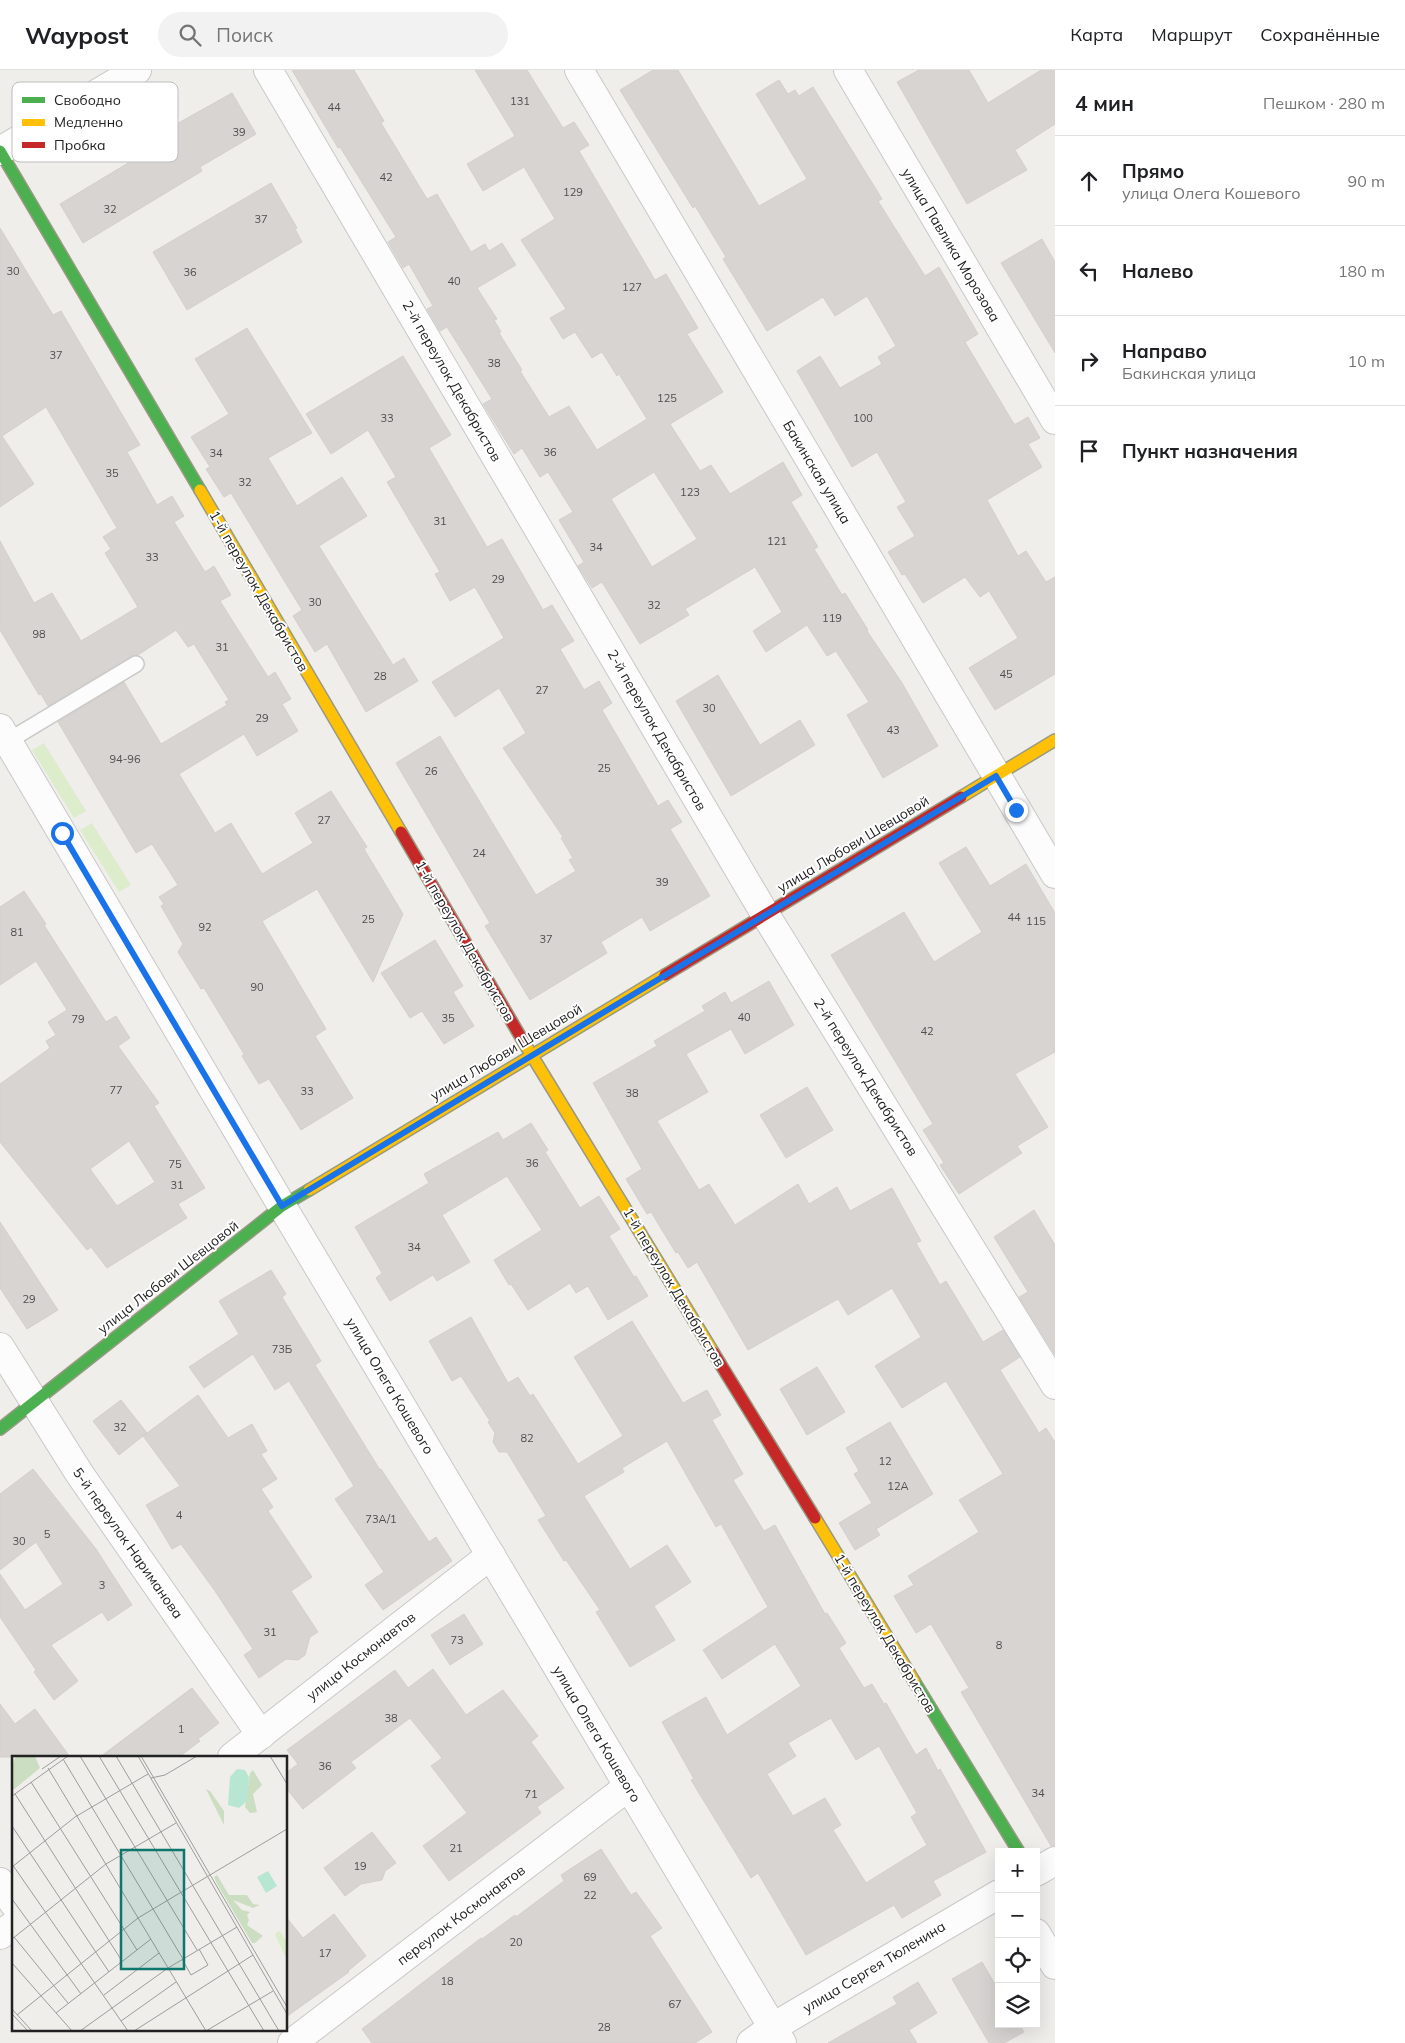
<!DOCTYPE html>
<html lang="ru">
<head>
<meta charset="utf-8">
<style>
	:root { --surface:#fff; --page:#f2f2f2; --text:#202124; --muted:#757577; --line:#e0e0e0 }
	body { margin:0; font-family:Mulish,sans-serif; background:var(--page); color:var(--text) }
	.controls { position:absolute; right:15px; bottom:15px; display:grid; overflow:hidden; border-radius:0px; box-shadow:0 5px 20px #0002 }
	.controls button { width:45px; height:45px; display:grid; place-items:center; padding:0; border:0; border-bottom:1px solid var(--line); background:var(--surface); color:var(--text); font:25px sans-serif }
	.stop { position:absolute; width:15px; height:15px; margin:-11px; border:4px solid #1a73e8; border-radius:50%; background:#fff }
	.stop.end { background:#1a73e8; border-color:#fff; box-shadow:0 1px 5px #0008 }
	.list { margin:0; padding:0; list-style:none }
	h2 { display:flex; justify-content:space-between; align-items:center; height:65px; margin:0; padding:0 20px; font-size:21px }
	h2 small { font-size:16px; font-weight:400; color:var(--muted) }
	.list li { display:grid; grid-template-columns:32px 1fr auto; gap:15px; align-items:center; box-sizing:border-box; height:90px; padding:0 20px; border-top:1px solid var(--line) }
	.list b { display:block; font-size:19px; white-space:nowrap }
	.list p { margin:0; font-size:16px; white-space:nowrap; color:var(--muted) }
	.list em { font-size:16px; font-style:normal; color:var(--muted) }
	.icon { flex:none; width:28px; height:28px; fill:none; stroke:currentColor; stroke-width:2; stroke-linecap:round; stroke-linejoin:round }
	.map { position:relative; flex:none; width:1055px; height:1973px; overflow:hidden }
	header { display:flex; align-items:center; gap:30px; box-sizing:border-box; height:70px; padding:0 25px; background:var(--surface); border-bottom:1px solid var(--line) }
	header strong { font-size:24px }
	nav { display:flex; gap:28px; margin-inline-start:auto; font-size:18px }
	.search { width:350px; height:45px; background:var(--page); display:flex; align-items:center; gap:12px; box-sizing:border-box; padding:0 18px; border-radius:28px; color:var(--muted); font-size:19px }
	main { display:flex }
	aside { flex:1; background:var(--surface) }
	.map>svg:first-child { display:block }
	.grass { fill:#ddeccb }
	.building { fill:#d7d4d2; stroke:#d3d0cc; fill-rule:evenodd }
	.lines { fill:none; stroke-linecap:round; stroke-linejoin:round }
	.lane-casing { stroke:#c9c8c7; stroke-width:18 }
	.street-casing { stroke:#c9c8c7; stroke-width:30 }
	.fast-casing { stroke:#999a82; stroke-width:14 }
	.slow-casing { stroke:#999a82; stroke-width:14 }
	.jam-casing { stroke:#999a82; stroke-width:14 }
	.lane { stroke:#fdfcfc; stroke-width:15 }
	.street { stroke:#fdfcfc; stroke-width:28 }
	.fast { stroke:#4caf50; stroke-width:11 }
	.slow { stroke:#ffc107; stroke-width:11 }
	.jam { stroke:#c62828; stroke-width:11 }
	.route { stroke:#1a73e8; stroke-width:6 }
	.labels { text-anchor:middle; stroke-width:4; stroke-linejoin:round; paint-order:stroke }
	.number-label { font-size:11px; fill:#4f4e4e }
	.street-label { font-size:14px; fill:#222; stroke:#fff }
	.inset-road { fill:none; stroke:#9e9c9b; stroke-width:1 }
	.view { fill:#0f766e; fill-opacity:0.15; stroke:#0f766e; stroke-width:2.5 }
	.inset-edge { fill:none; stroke:#222; stroke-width:2.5 }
	.key { fill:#fff; stroke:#bdbdbd; stroke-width:1 }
	.key-label { font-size:14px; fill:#222 }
</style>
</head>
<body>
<header>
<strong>Waypost</strong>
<div class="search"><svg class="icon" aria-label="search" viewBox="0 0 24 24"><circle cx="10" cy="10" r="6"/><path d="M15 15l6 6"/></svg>Поиск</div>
<nav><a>Карта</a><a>Маршрут</a><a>Сохранённые</a></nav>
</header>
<main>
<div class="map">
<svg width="1055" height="1973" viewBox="0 0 1055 1973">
	<rect width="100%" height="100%" fill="#f0eeeb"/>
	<g class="grass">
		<polygon points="44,673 86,741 74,748 32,680"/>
		<polygon points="92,753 131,815 119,822 80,760"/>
	</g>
	<g class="building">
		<path d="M292,0H354L384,51L381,53L427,129L437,124L471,182L485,174L489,181L502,173L516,195L477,218L497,249L494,250L501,262L499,263L522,300L520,301L549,347L569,336L597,380L647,349L619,304L617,306L602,282L592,288L575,262L563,269L550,248L566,239L521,170L555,149L524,97L483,121L467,94L515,66L475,0H527L563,58L574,52L589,75L579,81L655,210L666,204L698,258L687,264L723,322L670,354L700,401L711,395L730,424L783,392L802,425L791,432L818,477L814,479L842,525L845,523L868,560L867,561L902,613L938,676L883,708L847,645L869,632L836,581L827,586L807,555L766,582L753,561L782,542L755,497L685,539L689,545L640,574L602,512L592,518L578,496L584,492L559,450L573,442L548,402L540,407L522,378L514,384L483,334L492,329L447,257L440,261L427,239L433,236L409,194L403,198L388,172L396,167L340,77L338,78ZM654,402L697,469L652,497L611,429Z"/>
		<polygon points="653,0 678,0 759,136 807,109 756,24 779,10 788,24 795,20 799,26 813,17 882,129 878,131 925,206 939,197 978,264 965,272 1014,354 1016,354 1028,347 1040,368 1028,374 1042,397 987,430 1018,486 1026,481 1046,512 1055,507 1055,604 995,640 969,598 1018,568 989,521 980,527 965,507 923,533 905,504 902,505 888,482 915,466 897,437 906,432 877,382 852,397 797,301 820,286 840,318 882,294 878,287 896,276 867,226 835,246 823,227 767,261 723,189 726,187 695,136 693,138 620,20"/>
		<polygon points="919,0 969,0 988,33 1041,0 1055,0 1055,54 1015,80 1027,100 967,134 897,12"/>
		<polygon points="232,23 256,64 200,97 202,101 83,173 60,134 153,78 148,70"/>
		<polygon points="271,113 297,158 295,159 302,172 187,240 153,182"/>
		<polygon points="0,158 53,245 61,241 140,375 127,382 157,435 172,426 184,446 174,452 205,502 214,496 231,525 220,531 268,607 275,602 291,629 282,634 298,661 257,686 244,664 179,704 215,763 231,753 262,804 313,773 295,743 331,721 367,777 364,779 403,844 373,912 317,819 262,851 326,959 315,966 353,1028 301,1060 269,1009 259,1014 242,986 244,984 204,918 201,919 178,882 183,874 161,836 164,834 159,827 178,815 152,774 136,783 58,652 124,612 161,674 227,635 225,632 229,630 194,574 188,577 176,560 138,585 131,586 48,636 41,624 39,625 0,560 0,471 34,533 52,523 81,571 138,537 105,483 111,479 103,467 117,458 46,337 2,366 34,414 0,437"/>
		<polygon points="1042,169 1055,192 1055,283 1001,193"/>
		<polygon points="247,258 312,363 268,388 297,436 342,407 367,446 319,476 393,595 404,588 418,611 366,642 327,574 315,582 293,546 302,540 231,423 224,427 206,399 210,397 191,367 229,344 195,289"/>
		<polygon points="403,286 451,365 429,378 487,477 502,469 543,540 552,535 574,571 560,579 584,620 599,611 612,633 602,640 658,736 668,730 682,752 670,759 710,826 650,861 642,847 601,872 607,883 530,930 485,856 490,853 396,693 440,666 536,825 576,801 569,790 573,788 561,768 563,767 503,678 526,663 499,618 455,647 432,612 504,568 475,517 450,531 435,504 440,502 387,412 396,407 368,360 331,384 306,344"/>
		<polygon points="718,605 760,675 800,650 815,675 731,726 676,631"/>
		<polygon points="966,777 990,816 1026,794 1055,843 1055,982 1015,1004 1048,1057 1017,1076 1022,1083 959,1124 940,1095 944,1093 923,1060 933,1054 831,885 904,842 934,892 982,862 939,793"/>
		<path d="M24,821L46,854L44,855L106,952L116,946L130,968L118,976L159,1033L154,1036L205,1118L178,1134L187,1148L107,1198L91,1177L87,1180L0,1072V1014L50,978L46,971L56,965L48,952L67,940L36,891L0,915V837ZM129,1071L155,1112L117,1136L90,1099Z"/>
		<polygon points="435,870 463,916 453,922 474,956 444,974 422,941 410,948 381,903"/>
		<polygon points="769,911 794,955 745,984 731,959 686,984 708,1022 657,1051 699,1120 709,1114 735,1155 798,1114 809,1134 837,1117 850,1141 892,1118 921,1171 916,1173 940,1215 946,1211 983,1272 1003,1260 1020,1287 1000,1300 1039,1363 1046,1358 1055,1372 1055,1775 1051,1776 961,1622 969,1618 931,1554 916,1563 894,1526 914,1515 908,1506 979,1462 959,1430 1003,1404 946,1311 902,1338 875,1296 921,1267 892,1218 848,1245 838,1229 748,1280 697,1192 688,1198 678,1182 676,1183 651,1142 647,1144 626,1109 642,1099 593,1013 657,976 654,971 705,941 702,936 725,922 731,933"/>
		<polygon points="807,1017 833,1060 786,1088 760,1045"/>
		<polygon points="531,1053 548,1080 545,1082 580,1138 599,1126 620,1159 609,1166 634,1207 636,1206 648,1226 608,1250 588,1216 576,1223 570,1213 528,1240 511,1214 509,1215 494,1190 542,1160 507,1106 442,1145 470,1192 437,1211 433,1205 390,1231 376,1208 382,1203 355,1157 429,1113 424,1104 498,1062 503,1070"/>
		<polygon points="1034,1140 1055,1175 1055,1285 1019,1227 1028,1222 994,1167"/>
		<polygon points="0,1152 58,1240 27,1259 0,1218"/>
		<polygon points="271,1200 286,1224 282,1227 321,1291 315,1295 380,1400 381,1399 429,1472 436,1467 452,1491 383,1540 365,1515 384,1502 335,1429 354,1416 289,1311 275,1320 253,1284 204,1318 189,1297 239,1264 219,1231"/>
		<path d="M471,1247L508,1313L518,1307L530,1326L533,1324L578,1394L623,1366L574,1287L632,1251L683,1333L707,1320L721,1345L712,1350L743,1404L733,1410L764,1461L775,1455L825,1544L827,1543L846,1573L839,1578L864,1618L872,1614L884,1634L886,1633L916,1685L926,1678L938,1701L940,1699L986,1782L933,1811L941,1825L902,1848L894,1835L806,1885L758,1803L751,1808L691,1710L694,1709L662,1652L706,1627L727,1665L801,1616L775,1574L722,1609L703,1580L768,1537L721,1454L716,1457L667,1371L622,1398L624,1402L584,1426L630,1499L667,1475L691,1512L654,1536L675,1570L630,1597L596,1542L600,1540L566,1490L564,1491L538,1450L546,1446L507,1382H499L493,1372L495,1363L488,1352L490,1351L461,1306L452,1311L429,1271ZM831,1648L856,1690L879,1676L917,1743L911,1747L927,1775L866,1813L833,1760L841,1755L825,1728L793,1746L767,1704L796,1686L788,1673Z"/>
		<polygon points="817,1297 845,1342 807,1365 780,1319"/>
		<polygon points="198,1325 228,1368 252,1354 267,1381 261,1384 277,1409 261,1419 273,1437 268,1441 312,1507 291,1521 318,1562 310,1567 305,1585 298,1590 286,1589 259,1608 244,1585 253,1579 215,1521 181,1474 172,1479 146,1435 180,1416 143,1366 119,1385 93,1351 121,1330 147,1363 143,1366"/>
		<polygon points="890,1352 933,1424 876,1459 880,1465 855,1480 839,1453 872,1433 854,1404 859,1401 846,1378"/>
		<polygon points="33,1399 96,1479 132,1535 108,1551 102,1542 51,1575 78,1611 54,1630 34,1602 36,1600 0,1547 0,1504 25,1540 63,1514 36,1472 0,1500 0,1424"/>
		<polygon points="464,1544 483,1574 450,1595 431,1565"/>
		<polygon points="433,1599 466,1645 503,1620 538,1666 531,1672 564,1718 537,1737 541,1743 449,1811 423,1776 467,1743 431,1696 442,1688 410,1648 351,1692 356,1698 303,1739 286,1718 286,1703 298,1694 287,1680 395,1600 408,1618"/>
		<polygon points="192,1618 219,1653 198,1669 200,1671 179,1687 100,1687"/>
		<polygon points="0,1634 15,1654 35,1639 70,1687 0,1687"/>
		<polygon points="372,1762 396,1793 385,1801 382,1810 361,1814 345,1826 324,1798"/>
		<polygon points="601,1779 631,1825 636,1822 662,1858 650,1866 712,1962 695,1973 372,1973 362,1959 481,1868 482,1869 515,1845 516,1847 564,1811 561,1805"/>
		<polygon points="334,1844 366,1886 348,1901 349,1902 286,1947 286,1847 303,1868"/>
		<polygon points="982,1892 999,1921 999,1954 1019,1954 1024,1962 1004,1973 989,1973 952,1909"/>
		<polygon points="918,1912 937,1943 909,1960 917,1973 828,1973 897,1934 893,1927"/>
	</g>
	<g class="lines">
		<defs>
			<polyline id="lane" points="8,671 136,594"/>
			<g id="street">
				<polyline points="268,0 765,844 1055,1315"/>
				<polyline points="579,0 1055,804"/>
				<polyline points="848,0 1055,350"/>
				<polyline points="0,81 137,0"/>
				<polyline points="0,658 282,1136 782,1973"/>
				<polyline points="0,1277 79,1403 261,1665"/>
				<polyline points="232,1687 491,1485"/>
				<polyline points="1036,1802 1055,1791"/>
				<polyline points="0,1812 14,1834"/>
				<polyline points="1036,1863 1055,1895"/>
				<polyline points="0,1865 14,1855"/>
				<polyline points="292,1973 629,1716"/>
				<polyline points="751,1973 773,1957 999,1824"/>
			</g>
			<g id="fast">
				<polyline points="0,81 200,420"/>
				<polyline points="0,1359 282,1136 309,1120"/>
				<polyline points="914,1611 1019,1782"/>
			</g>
			<g id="slow">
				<polyline points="200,420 401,762"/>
				<polyline points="961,727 1055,670"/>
				<polyline points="523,971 713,1282"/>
				<polyline points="309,1120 665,905"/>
				<polyline points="815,1448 914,1611"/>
			</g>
			<g id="jam">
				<polyline points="401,762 523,971"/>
				<polyline points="665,905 961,727"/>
				<polyline points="713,1282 815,1448"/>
			</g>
		</defs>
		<use href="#lane" class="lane-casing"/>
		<use href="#street" class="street-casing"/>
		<use href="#fast" class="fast-casing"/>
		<use href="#slow" class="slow-casing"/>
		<use href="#jam" class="jam-casing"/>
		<use href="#lane" class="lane"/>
		<use href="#street" class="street"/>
		<use href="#fast" class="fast"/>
		<use href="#slow" class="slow"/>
		<use href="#jam" class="jam"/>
	</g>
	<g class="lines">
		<polyline class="route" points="62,763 282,1136 996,706 1016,740"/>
	</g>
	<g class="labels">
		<g class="number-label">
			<text x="520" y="35">131</text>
			<text x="334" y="41">44</text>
			<text x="239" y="66">39</text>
			<text x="386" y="111">42</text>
			<text x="573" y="126">129</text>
			<text x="110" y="143">32</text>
			<text x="261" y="153">37</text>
			<text x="13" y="205">30</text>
			<text x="190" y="206">36</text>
			<text x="454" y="215">40</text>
			<text x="632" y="221">127</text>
			<text x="56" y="289">37</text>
			<text x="494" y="297">38</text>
			<text x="667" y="332">125</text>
			<text x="387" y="352">33</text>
			<text x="863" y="352">100</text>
			<text x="550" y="386">36</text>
			<text x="216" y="387">34</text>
			<text x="112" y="407">35</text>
			<text x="245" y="416">32</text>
			<text x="690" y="426">123</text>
			<text x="440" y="455">31</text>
			<text x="777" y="475">121</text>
			<text x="596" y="481">34</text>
			<text x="152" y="491">33</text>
			<text x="498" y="513">29</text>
			<text x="315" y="536">30</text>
			<text x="654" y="539">32</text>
			<text x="832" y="552">119</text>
			<text x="39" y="568">98</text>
			<text x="222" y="581">31</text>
			<text x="1006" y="608">45</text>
			<text x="380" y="610">28</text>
			<text x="542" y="624">27</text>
			<text x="709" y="642">30</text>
			<text x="262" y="652">29</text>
			<text x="893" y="664">43</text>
			<text x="125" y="693">94-96</text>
			<text x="604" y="702">25</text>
			<text x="431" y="705">26</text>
			<text x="324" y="754">27</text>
			<text x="479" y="787">24</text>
			<text x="662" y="816">39</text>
			<text x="1014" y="851">44</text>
			<text x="368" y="853">25</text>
			<text x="1036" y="855">115</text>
			<text x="205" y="861">92</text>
			<text x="17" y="866">81</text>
			<text x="546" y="873">37</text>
			<text x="257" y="921">90</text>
			<text x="744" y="951">40</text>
			<text x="448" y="952">35</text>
			<text x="78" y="953">79</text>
			<text x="927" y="965">42</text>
			<text x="116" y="1024">77</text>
			<text x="307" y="1025">33</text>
			<text x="632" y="1027">38</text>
			<text x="532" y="1097">36</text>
			<text x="175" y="1098">75</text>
			<text x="177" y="1119">31</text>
			<text x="414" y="1181">34</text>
			<text x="29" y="1233">29</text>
			<text x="282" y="1283">73Б</text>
			<text x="120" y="1361">32</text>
			<text x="527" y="1372">82</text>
			<text x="885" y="1395">12</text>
			<text x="898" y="1420">12А</text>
			<text x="179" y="1449">4</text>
			<text x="381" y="1453">73А/1</text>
			<text x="47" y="1468">5</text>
			<text x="19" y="1475">30</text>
			<text x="102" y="1519">3</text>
			<text x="270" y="1566">31</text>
			<text x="457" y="1574">73</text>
			<text x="999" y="1579">8</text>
			<text x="391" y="1652">38</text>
			<text x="181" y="1663">1</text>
			<text x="325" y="1700">36</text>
			<text x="1038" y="1727">34</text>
			<text x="531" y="1728">71</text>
			<text x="456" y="1782">21</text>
			<text x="360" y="1800">19</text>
			<text x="590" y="1811">69</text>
			<text x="590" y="1829">22</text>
			<text x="516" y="1876">20</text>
			<text x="325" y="1887">17</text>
			<text x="447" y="1915">18</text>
			<text x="675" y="1938">67</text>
			<text x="604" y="1961">28</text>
		</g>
		<g class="street-label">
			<text transform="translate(951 175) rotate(59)" y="5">улица Павлика Морозова</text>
			<text transform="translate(452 311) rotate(60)" y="5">2-й переулок Декабристов</text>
			<text transform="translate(817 402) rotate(59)" y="5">Бакинская улица</text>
			<text transform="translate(259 521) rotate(60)" y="5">1-й переулок Декабристов</text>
			<text transform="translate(657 660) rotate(60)" y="5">2-й переулок Декабристов</text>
			<text transform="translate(853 774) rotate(-31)" y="5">улица Любови Шевцовой</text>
			<text transform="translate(465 871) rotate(60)" y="5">1-й переулок Декабристов</text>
			<text transform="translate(506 982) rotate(-31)" y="5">улица Любови Шевцовой</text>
			<text transform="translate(866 1007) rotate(58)" y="5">2-й переулок Декабристов</text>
			<text transform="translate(168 1207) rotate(-38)" y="5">улица Любови Шевцовой</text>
			<text transform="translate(674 1217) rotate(59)" y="5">1-й переулок Декабристов</text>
			<text transform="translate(390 1316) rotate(59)" y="5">улица Олега Кошевого</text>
			<text transform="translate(128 1473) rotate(55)" y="5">5-й переулок Нариманова</text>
			<text transform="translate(885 1563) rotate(59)" y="5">1-й переулок Декабристов</text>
			<text transform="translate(361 1586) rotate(-38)" y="5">улица Космонавтов</text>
			<text transform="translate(597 1664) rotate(59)" y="5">улица Олега Кошевого</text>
			<text transform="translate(461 1845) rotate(-37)" y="5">переулок Космонавтов</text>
			<text transform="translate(874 1897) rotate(-31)" y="5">улица Сергея Тюленина</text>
		</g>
	</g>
	<g transform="translate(12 1686)">
		<rect width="275" height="275" fill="#f0eeeb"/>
		<path d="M268,175L275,187V204L264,181L263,177Z" fill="#ddeccb"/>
		<path d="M4,0H23L28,12L0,35V8ZM241,14L250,29L241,38L245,56L238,57L233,51L238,17ZM194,33L198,35L212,55V69ZM205,119L217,139H235L241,148L248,149L241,152L221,144L230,154L238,156L235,159L237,164L235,169L251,180L243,187H240L204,126L202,121Z" fill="#cbdec1"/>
		<path d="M225,13L233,14L237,21L235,45L227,52L216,49L218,21ZM256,115L265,130L254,137L245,121Z" fill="#b7e6d2"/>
		<path class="inset-road" d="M68,0L185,194M87,0L252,275M104,0L267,275M126,0L275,258M129,0L275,251M258,0L275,28M51,3L171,203M36,12L194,275M30,13L49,0M139,22L153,19L185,0M19,26L125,194M3,38L110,205M0,40L56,0M0,70L97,216M0,108L116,275M0,111L63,61L136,18M0,143L69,238M2,181L56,247M0,183L94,108L164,67M170,203L179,219L196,209L187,193M0,207L60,275M92,239L147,197M0,253L20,275M44,257L139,183M0,258L16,275M5,259L126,162L275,73M109,265L164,226M68,275L156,212L225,171M122,275L241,199M194,275L261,235"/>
		<path class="view" d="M109,94H172V213H109Z"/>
		<rect width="275" height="275" class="inset-edge"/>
	</g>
	<rect x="12" y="12" width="166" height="80" rx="8" class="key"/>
	<rect x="22" y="27" width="23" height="6" fill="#4caf50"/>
	<rect x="22" y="49" width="23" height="7" fill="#ffc107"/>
	<rect x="22" y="72" width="23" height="6" fill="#c62828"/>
	<g class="key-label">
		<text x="54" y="35">Свободно</text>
		<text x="54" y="57">Медленно</text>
		<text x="54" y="80">Пробка</text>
	</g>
</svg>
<div class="controls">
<button>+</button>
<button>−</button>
<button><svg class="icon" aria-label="locate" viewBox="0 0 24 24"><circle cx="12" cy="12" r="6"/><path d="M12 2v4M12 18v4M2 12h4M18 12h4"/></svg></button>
<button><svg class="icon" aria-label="layers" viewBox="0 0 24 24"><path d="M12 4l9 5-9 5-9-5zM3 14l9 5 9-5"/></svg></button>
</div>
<div class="stop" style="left:62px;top:763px"></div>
<div class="stop end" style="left:1016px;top:740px"></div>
</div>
<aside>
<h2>4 мин<small>Пешком · 280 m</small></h2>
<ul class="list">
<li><svg class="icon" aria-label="ahead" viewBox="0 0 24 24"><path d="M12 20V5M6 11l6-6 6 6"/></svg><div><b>Прямо</b><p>улица Олега Кошевого</p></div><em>90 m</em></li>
<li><svg class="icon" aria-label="left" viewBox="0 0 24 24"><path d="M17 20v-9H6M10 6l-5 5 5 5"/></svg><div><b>Налево</b></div><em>180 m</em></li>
<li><svg class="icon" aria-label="right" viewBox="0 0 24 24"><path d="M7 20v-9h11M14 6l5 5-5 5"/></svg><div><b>Направо</b><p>Бакинская улица</p></div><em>10 m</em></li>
<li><svg class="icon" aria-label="arrive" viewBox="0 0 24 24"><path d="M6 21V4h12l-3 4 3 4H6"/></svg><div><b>Пункт назначения</b></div></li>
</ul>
</aside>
</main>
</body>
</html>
